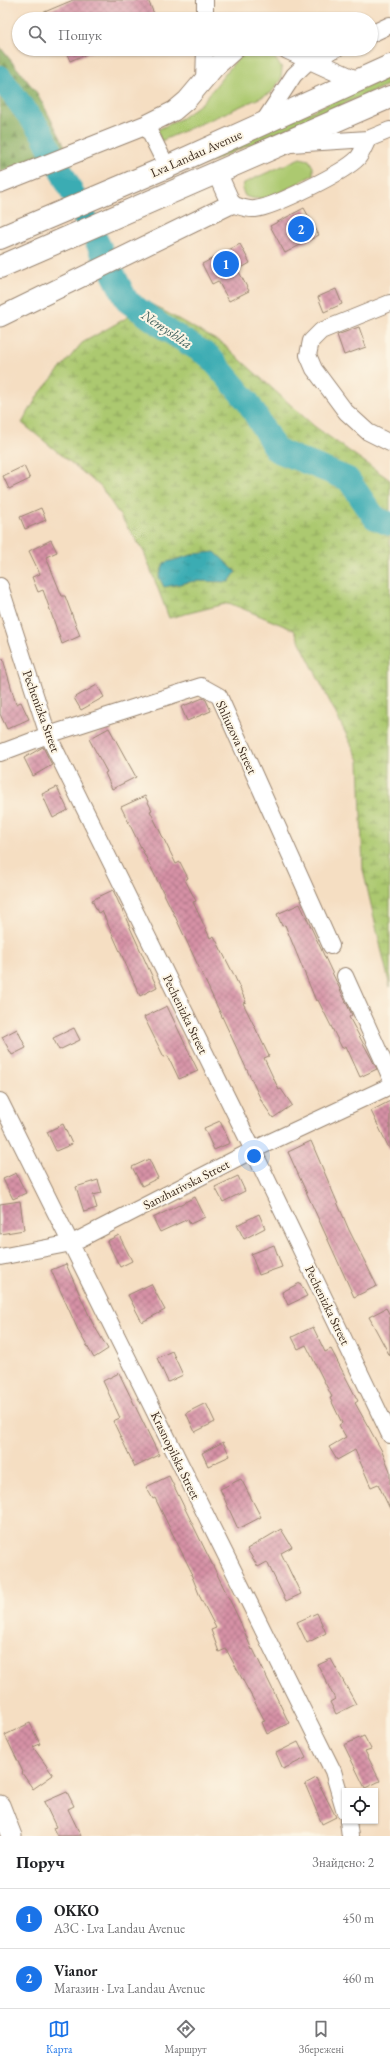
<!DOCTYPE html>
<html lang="uk">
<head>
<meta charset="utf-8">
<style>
	:root { --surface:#fff; --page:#f2f2f2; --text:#202124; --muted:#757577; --line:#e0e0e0; --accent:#1a73e8 }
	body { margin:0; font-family:"EB Garamond",serif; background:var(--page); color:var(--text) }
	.controls { position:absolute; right:12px; bottom:12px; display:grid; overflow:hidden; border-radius:0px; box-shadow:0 1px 3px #0004 }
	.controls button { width:36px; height:36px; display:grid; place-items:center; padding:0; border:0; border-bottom:1px solid var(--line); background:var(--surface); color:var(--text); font:20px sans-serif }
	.you { position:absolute; left:254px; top:1156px; width:14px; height:14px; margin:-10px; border:3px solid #fff; border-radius:50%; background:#1a73e8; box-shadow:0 0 0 6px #1a73e833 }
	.badge { display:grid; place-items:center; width:26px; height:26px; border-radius:50%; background:var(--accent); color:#fff; font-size:13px; font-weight:700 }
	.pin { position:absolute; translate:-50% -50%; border:2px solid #fff; box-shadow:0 1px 4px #0006 }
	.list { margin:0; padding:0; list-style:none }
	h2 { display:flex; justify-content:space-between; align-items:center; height:52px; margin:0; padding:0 16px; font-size:17px }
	h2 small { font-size:13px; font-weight:400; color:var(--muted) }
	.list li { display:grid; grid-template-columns:26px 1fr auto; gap:12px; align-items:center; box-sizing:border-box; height:60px; padding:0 16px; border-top:1px solid var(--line) }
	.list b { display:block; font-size:15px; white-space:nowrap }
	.list p { margin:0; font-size:13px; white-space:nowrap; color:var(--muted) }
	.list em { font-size:13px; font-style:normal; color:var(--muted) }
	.icon { flex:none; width:22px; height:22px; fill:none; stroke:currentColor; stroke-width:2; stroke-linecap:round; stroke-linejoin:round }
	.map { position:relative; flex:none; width:390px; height:1836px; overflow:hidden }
	.search { position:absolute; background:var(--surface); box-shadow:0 1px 3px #0004; left:12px; right:12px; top:12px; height:44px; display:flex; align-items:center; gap:10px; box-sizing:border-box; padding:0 14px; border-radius:22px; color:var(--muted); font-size:15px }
	.sheet { height:172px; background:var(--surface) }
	nav { display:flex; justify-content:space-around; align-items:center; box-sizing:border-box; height:56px; border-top:1px solid var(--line); background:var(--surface); font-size:11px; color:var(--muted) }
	nav a { display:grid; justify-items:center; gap:2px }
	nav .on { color:var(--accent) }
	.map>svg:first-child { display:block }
	.grass { fill:#acc970; stroke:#747a47 }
	.forest { fill:url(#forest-firs); stroke:#626c40 }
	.wetland { fill:url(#wetland-marsh); stroke:#747a47 }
	.water { fill:url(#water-ripples); stroke:#3b6b68 }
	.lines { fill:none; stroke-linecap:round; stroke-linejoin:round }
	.river { stroke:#3bacb3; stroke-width:24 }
	.building { fill:url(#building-cross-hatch) }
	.minor-casing { stroke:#988470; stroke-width:18 }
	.tertiary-casing { stroke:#988470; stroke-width:21 }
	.primary-casing { stroke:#988470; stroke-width:24 }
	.minor { stroke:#fff; stroke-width:16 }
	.tertiary { stroke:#fff; stroke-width:19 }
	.primary { stroke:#fff; stroke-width:22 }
	.labels { text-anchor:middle; stroke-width:4; stroke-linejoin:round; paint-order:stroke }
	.street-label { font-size:13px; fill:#3b2a1e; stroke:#fcf5e5 }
	.water-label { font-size:14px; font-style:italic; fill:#3b5e5a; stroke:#fcf5e5 }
</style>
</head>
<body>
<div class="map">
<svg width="390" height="1836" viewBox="0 0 390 1836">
	<defs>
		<pattern id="forest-firs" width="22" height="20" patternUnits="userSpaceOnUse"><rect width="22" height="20" fill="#89ad62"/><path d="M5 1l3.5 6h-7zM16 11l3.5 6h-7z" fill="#718d50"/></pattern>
		<pattern id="wetland-marsh" width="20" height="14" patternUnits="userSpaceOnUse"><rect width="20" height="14" fill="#acc970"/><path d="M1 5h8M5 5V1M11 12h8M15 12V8" fill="none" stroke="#8da35b"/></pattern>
		<pattern id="water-ripples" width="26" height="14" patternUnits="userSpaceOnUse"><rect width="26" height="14" fill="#3bacb3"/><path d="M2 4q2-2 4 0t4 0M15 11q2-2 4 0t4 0" fill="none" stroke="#338c91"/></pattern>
		<pattern id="building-cross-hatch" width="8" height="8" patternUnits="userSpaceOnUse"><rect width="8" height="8" fill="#d691a6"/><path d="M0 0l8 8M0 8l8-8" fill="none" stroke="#af7787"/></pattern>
	</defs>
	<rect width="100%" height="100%" fill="#fcf5e5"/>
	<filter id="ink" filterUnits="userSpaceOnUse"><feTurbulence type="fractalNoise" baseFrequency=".025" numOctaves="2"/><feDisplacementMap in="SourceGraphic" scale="8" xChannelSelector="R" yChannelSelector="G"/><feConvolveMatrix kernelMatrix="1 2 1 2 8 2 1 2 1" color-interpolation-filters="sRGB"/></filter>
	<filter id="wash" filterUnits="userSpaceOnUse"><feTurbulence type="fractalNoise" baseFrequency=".012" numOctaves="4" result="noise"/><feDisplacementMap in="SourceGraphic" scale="16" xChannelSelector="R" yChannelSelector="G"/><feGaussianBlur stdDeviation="0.9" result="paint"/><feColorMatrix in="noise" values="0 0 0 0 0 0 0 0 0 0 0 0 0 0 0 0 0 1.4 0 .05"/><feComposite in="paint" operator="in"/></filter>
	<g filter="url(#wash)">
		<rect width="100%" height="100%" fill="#f5dec2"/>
		<g class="grass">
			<polygon points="257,49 271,53 282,68 281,79 271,93 161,141 157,130 182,118 202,103 242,53"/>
			<polygon points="390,76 390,84 203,165 195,168 192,165"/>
			<path d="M300,158L309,160L313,167V175C294,184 266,206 245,196L242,189L244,183Z"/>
		</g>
		<polygon class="forest" points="0,47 37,93 66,148 0,172"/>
		<polygon class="wetland" points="151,304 223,344 314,426 390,480 390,987 363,870 359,760 294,630 229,603 169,618 144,552 101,487 22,423 39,394 82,343"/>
		<polygon class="water" points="215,552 236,572 229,582 195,581 164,587 159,577 164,563 195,554"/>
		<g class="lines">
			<polyline class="river" points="0,77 42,133 127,301 170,332 209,356 248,402 276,450 348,479 375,518 390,524"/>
		</g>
		<g id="blocks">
			<g class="building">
				<polygon points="73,0 148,0 155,16 147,19 28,19"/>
				<polygon points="65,49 98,49 70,61"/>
				<polygon points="304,208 319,235 285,253 270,226"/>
				<polygon points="240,244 250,263 238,270 249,291 229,301 218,281 212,284 202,264"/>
				<polygon points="336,289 342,304 324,312 318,297"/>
				<polygon points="359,327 366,347 344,355 337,335"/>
				<polygon points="24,466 30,479 9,489 3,476"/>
				<polygon points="41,508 46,520 25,529 20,517"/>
				<polygon points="51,540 57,552 46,557 62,596 65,596 80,636 62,644 43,590 38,592 32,577 40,574 29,551"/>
				<polygon points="0,659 3,659 16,704 21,702 29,719 7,729 0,714"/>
				<polygon points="97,685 104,697 81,710 74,698"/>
				<polygon points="203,698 206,700 211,711 187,721 181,707"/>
				<polygon points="109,728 136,777 112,789 105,773 107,772 89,739"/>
				<polygon points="43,747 52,765 33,776 24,758"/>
				<polygon points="57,787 68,810 53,818 42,794"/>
				<polygon points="145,796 152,810 150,811 176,864 180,862 188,878 185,880 196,901 193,902 210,938 214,936 234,975 246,1002 243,1003 269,1056 264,1058 279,1090 281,1089 292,1105 273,1118 262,1102 173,912 121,807"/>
				<polygon points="113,890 157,987 140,996 102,911 98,913 92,900"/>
				<polygon points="300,904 352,1015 349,1017 377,1069 360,1077 346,1046 342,1048 318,1000 316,1001 285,925 282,926 277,914"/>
				<polygon points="167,1006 198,1071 179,1079 168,1056 164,1057 144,1017"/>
				<polygon points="74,1028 80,1040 59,1050 53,1038"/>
				<polygon points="17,1029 26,1048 12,1055 2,1037"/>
				<polygon points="390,1101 390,1150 371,1111"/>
				<polygon points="220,1121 230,1143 214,1150 204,1128"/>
				<polygon points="63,1124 72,1144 56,1151 47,1132"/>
				<polygon points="311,1141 349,1230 377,1286 354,1297 288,1152"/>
				<polygon points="149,1159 158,1178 142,1186 132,1167"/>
				<polygon points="16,1173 26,1193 13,1199 3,1179"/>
				<polygon points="238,1176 245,1191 223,1202 215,1187"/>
				<polygon points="98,1180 102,1193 93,1195 97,1208 84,1212 76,1187"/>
				<polygon points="195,1197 205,1217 190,1224 188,1219 160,1232 153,1218"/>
				<polygon points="20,1201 24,1230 0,1234 0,1204"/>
				<polygon points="259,1214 265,1228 244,1239 237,1225"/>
				<polygon points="119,1235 132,1261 120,1267 107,1241"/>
				<polygon points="274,1245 282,1267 259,1275 251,1254"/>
				<polygon points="66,1264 92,1322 108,1349 94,1358 79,1332 51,1270"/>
				<polygon points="300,1283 307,1296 288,1305 282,1292"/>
				<polygon points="151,1284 165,1310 142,1322 128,1295"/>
				<polygon points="386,1308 390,1315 390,1356 369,1317"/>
				<polygon points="313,1327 325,1352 331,1349 358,1401 355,1403 383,1453 390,1471 390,1509 378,1484 371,1487 355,1450 337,1460 329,1447 346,1437 339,1425 342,1423 330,1398 332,1397 306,1345 298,1349 292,1337"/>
				<polygon points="172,1351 183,1375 168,1382 157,1358"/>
				<polygon points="119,1373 159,1455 135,1467 113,1421 120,1418 103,1381"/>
				<polygon points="206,1403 215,1422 195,1432 186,1413"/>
				<polygon points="223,1442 230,1456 208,1466 202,1453"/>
				<polygon points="169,1476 239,1619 252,1650 253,1649 289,1723 267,1734 262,1722 265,1721 226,1649 219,1652 211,1630 216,1628 201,1599 191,1574 192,1573 155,1498 153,1499 146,1487"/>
				<polygon points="241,1479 261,1517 238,1529 220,1489"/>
				<polygon points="281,1529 292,1547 281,1553 301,1594 286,1601 267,1562 258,1567 247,1549"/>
				<polygon points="317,1613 326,1633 307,1643 297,1622"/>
				<polygon points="331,1659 356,1704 336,1714 330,1702 335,1699 318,1665"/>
				<polygon points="30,1723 40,1744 33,1747 53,1775 33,1789 22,1773 23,1772 5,1735"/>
				<polygon points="364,1736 371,1749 365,1751 380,1781 365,1788 344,1745"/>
				<polygon points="298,1742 306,1758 283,1769 276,1753"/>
				<polygon points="316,1778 336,1817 322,1824 305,1784"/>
				<polygon points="67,1792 74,1806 68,1809 81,1836 57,1836 53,1828 56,1827 44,1802"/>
			</g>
		</g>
	</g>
	<g filter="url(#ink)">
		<use href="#blocks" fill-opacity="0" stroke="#988470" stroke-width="1"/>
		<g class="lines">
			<defs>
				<g id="minor">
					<polyline points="205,0 205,19"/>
					<polyline points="371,34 390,25"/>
					<polyline points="204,81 205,49"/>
					<polyline points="262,124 294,75 310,60 336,49"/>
					<polyline points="146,125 167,167"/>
					<polyline points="291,144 368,139 390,130"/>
					<path d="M231,204C239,206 247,210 255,209C274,207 345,172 358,158C362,153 365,145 368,139"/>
					<polyline points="390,303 321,331 311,341 308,355 314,369 346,412 368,432 390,443"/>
					<polyline points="0,586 48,735 253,1150 390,1435"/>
					<polyline points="0,753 48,735 201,686 219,696 331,946"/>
					<polyline points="345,976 390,1076"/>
					<polyline points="0,1101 333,1771 345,1812"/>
					<polyline points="0,1257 72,1243 253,1150 390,1086"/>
					<polyline points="348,1821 350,1836"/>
				</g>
				<g id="tertiary">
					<polyline points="287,49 357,81"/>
					<polyline points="0,183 146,125 174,111 187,100 214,68 235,49"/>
					<polyline points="0,317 231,204 217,173"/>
					<polyline points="0,1805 12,1836"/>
				</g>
				<g id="primary">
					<polyline points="0,238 167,167 390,66"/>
					<polyline points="0,267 390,97"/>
				</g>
			</defs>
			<use href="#minor" class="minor-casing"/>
			<use href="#tertiary" class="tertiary-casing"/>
			<use href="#primary" class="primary-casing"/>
			<use href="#minor" class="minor"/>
			<use href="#tertiary" class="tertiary"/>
			<use href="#primary" class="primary"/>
		</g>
	</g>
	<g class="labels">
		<g class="street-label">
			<text transform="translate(196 153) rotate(-24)" y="5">Lva Landau Avenue</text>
			<text transform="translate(42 711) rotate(70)" y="5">Pechenizka Street</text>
			<text transform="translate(237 737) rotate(65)" y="5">Shliuzova Street</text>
			<text transform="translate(186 1014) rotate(64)" y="5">Pechenizka Street</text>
			<text transform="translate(186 1184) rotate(-27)" y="5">Sanzharivska Street</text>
			<text transform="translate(328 1305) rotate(64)" y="5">Pechenizka Street</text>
			<text transform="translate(176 1455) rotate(64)" y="5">Krasnopilska Street</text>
		</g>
		<g class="water-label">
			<text transform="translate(167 329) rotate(34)" y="5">Nemyshlia</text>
		</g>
	</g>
</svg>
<div class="controls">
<button><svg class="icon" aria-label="locate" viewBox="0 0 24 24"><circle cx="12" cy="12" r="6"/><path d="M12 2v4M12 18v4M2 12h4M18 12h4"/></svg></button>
</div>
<div class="you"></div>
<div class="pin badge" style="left:226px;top:264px">1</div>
<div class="pin badge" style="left:301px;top:229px">2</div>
<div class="search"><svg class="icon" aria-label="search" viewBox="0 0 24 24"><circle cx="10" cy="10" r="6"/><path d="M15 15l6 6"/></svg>Пошук</div>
</div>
<section class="sheet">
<h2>Поруч<small>Знайдено: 2</small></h2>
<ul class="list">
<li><span class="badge">1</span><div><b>OKKO</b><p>АЗС · Lva Landau Avenue</p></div><em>450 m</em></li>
<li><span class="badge">2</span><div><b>Vianor</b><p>Магазин · Lva Landau Avenue</p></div><em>460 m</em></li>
</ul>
</section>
<nav>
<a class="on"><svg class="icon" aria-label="map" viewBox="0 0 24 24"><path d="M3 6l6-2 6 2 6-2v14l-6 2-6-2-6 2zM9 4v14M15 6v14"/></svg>Карта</a>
<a><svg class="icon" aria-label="directions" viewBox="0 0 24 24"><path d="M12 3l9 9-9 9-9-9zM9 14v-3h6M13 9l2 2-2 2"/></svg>Маршрут</a>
<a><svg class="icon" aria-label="saved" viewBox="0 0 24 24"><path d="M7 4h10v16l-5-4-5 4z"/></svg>Збережені</a>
</nav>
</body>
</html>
